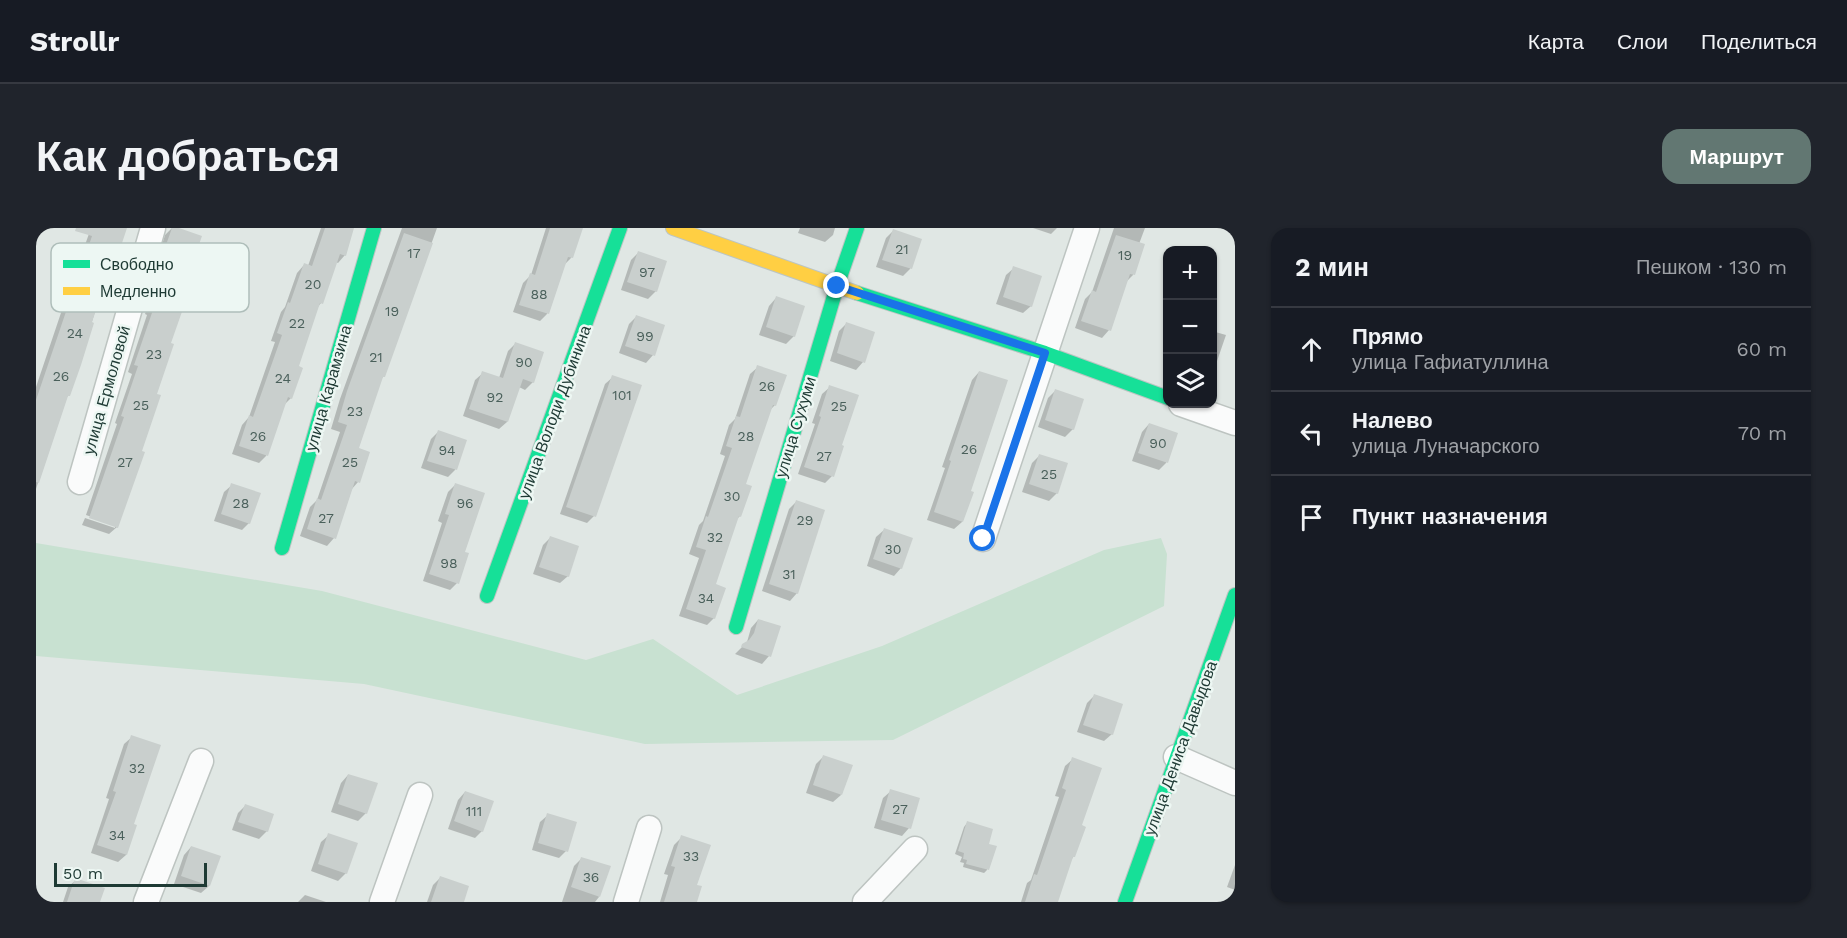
<!DOCTYPE html>
<html lang="ru">
<head>
<meta charset="utf-8">
<style>
	:root { --surface:#171b24; --page:#20242c; --text:#f1f3f6; --muted:#9ea1a6; --line:#363941; --accent:#627772 }
	body { margin:0; font-family:"Work Sans",sans-serif; background:var(--page); color:var(--text) }
	.controls { position:absolute; right:18px; top:18px; display:grid; overflow:hidden; border-radius:12px; box-shadow:0 2px 4px #0004 }
	.controls button { width:54px; height:54px; display:grid; place-items:center; padding:0; border:0; border-bottom:2px solid var(--line); background:var(--surface); color:var(--text); font:30px sans-serif }
	.scale { position:absolute; left:18px; bottom:15px; width:153px; box-sizing:border-box; padding-left:6px; border:3px solid #1e3a34; border-top:0; font-size:16px; line-height:21px; white-space:nowrap; color:#1e3a34; -webkit-text-stroke:4px #edf7f3; paint-order:stroke }
	.stop { position:absolute; width:18px; height:18px; margin:-14px; border:4px solid #1a73e8; border-radius:50%; background:#fff }
	.stop.end { background:#1a73e8; border-color:#fff; box-shadow:0 2px 6px #0008 }
	.list { margin:0; padding:0; list-style:none }
	h2 { display:flex; justify-content:space-between; align-items:center; height:78px; margin:0; padding:0 24px; font-size:26px }
	h2 small { font-size:20px; font-weight:400; color:var(--muted) }
	.list li { display:grid; grid-template-columns:39px 1fr auto; gap:18px; align-items:center; box-sizing:border-box; height:84px; padding:0 24px; border-top:2px solid var(--line) }
	.list b { display:block; font-size:22px; white-space:nowrap }
	.list p { margin:0; font-size:20px; white-space:nowrap; color:var(--muted) }
	.list em { font-size:20px; font-style:normal; color:var(--muted) }
	.icon { flex:none; width:33px; height:33px; fill:none; stroke:currentColor; stroke-width:2; stroke-linecap:round; stroke-linejoin:round }
	.map { position:relative; flex:none; width:1199px; height:674px; overflow:hidden; border-radius:18px }
	header { display:flex; align-items:center; gap:36px; box-sizing:border-box; height:84px; padding:0 30px; background:var(--surface); border-bottom:2px solid var(--line) }
	header strong { font-size:28px }
	nav { display:flex; gap:33px; margin-inline-start:auto; font-size:21px }
	.intro { display:flex; align-items:center; justify-content:space-between; box-sizing:border-box; height:144px; padding:0 36px }
	h1 { margin:0; font-size:42px }
	.button { padding:15px 27px; border-radius:18px; background:var(--accent); color:#fff; font-size:21px; font-weight:700 }
	main { display:flex; gap:36px; padding:0 36px }
	aside { flex:1; background:var(--surface); border-radius:18px; box-shadow:0 2px 4px #0004 }
	.map>svg:first-child { display:block }
	.green { fill:#c8e1d1 }
	.shadow { fill:#0003 }
	.building { fill:#c9cfcd }
	.lines { fill:none; stroke-linecap:round; stroke-linejoin:round }
	.street-casing { stroke:#bdc4c1; stroke-width:27 }
	.fast-casing { stroke:#bcc5c2; stroke-width:16 }
	.slow-casing { stroke:#bcc5c2; stroke-width:16 }
	.street { stroke:#fafbfb; stroke-width:24 }
	.fast { stroke:#16e098; stroke-width:14 }
	.slow { stroke:#ffcf43; stroke-width:14 }
	.route { stroke:#1a73e8; stroke-width:8 }
	.labels { text-anchor:middle; stroke-width:5; stroke-linejoin:round; paint-order:stroke }
	.number-label { font-size:14px; fill:#4a605b }
	.street-label { font-size:16px; fill:#1e3a34; stroke:#edf7f3 }
	.key { fill:#edf7f3; stroke:#afbeba; stroke-width:1.5 }
	.key-label { font-size:16px; fill:#1e3a34 }
</style>
</head>
<body>
<header>
<strong>Strollr</strong>
<nav><a>Карта</a><a>Слои</a><a>Поделиться</a></nav>
</header>
<div class="intro"><h1>Как добраться</h1><a class="button">Маршрут</a></div>
<main>
<div class="map">
<svg width="1199" height="674" viewBox="0 0 1199 674">
	<rect width="100%" height="100%" fill="#e0e7e4"/>
	<polygon class="green" points="1125,310 1131,326 1128,378 857,512 609,516 328,456 0,428 0,315 286,363 550,432 617,411 701,467 846,418 1068,322"/>
	<g class="shadow">
		<polygon points="55,0 90,0 84,18 78,23 33,167 30,170 0,261 0,159 31,67 28,66 38,37 44,31"/>
		<polygon points="136,0 139,0 148,57 133,116 81,299 73,306 46,297 49,290 79,300 79,297 50,287 81,196 79,195 96,146 92,144 111,87 109,86 125,38 120,36 129,7"/>
		<polygon points="285,0 317,0 309,27 302,35 300,34 285,75 281,80 261,139 255,170 247,178 230,228 223,235 196,226 206,197 213,189 239,114 235,113 245,84 249,79 261,45 268,37 272,38"/>
		<polygon points="366,0 401,0 348,148 345,151 321,221 322,254 315,262 298,310 291,318 264,308 274,279 281,272 304,204 295,201 304,171"/>
		<polygon points="510,0 544,0 535,30 528,37 511,86 504,93 477,84 487,55 495,47"/>
		<polygon points="764,0 799,0 797,7 789,14 762,5"/>
		<polygon points="997,0 1021,0 1015,6"/>
		<polygon points="1078,0 1109,0 1103,16 1097,47 1089,55 1073,102 1066,110 1039,100 1049,71 1056,64"/>
		<polygon points="857,3 884,12 874,41 867,48 840,39 850,10"/>
		<polygon points="602,25 620,63 612,71 585,62 595,32"/>
		<polygon points="978,40 995,78 987,85 960,76 970,47"/>
		<polygon points="740,70 758,108 750,116 723,107 733,78"/>
		<polygon points="600,89 617,127 610,135 583,125 593,96"/>
		<polygon points="810,96 827,134 820,142 794,133 803,103"/>
		<polygon points="1176,103 1190,107 1180,136 1176,140"/>
		<polygon points="479,116 497,154 489,162 483,159 471,194 463,201 427,188 439,152 447,145 463,150 472,123"/>
		<polygon points="722,139 739,177 733,183 708,257 704,288 700,292 678,357 678,390 671,397 643,388 663,330 653,326 663,297 667,293 689,228 684,226 693,197 699,191 714,146"/>
		<polygon points="943,144 933,264 926,294 918,301 891,292 909,240 906,239 936,152"/>
		<polygon points="577,149 558,288 551,295 524,286 569,156"/>
		<polygon points="794,159 796,248 789,255 762,246 779,196 776,195 786,166"/>
		<polygon points="1019,163 1037,201 1029,209 1002,199 1012,170"/>
		<polygon points="1113,196 1140,206 1130,235 1123,242 1096,233 1106,204"/>
		<polygon points="402,204 429,213 419,242 412,249 385,240 395,211"/>
		<polygon points="1004,227 1021,265 1013,273 986,264 996,235"/>
		<polygon points="420,256 427,325 421,355 414,362 387,353 406,295 402,293 412,264"/>
		<polygon points="196,257 213,295 206,302 178,293 188,264"/>
		<polygon points="760,274 761,365 754,373 726,363 753,281"/>
		<polygon points="848,302 865,340 858,348 831,338 840,309"/>
		<polygon points="514,310 532,348 524,355 497,346 507,317"/>
		<polygon points="722,392 733,428 726,436 699,426 711,414 715,400"/>
		<polygon points="1058,468 1076,506 1068,513 1041,504 1051,475"/>
		<polygon points="96,509 96,597 99,598 90,627 82,634 55,625 73,571 70,570 88,516"/>
		<polygon points="788,528 805,567 797,574 770,565 780,536"/>
		<polygon points="1037,531 1044,598 1038,628 1035,632 1021,674 985,674 991,655 995,652 1023,569 1019,568 1029,538"/>
		<polygon points="312,547 330,585 322,593 295,584 305,555"/>
		<polygon points="855,563 873,600 866,608 838,600 847,570"/>
		<polygon points="429,564 446,603 439,610 412,601 422,572"/>
		<polygon points="209,578 231,603 223,611 196,602 202,585"/>
		<polygon points="512,587 530,623 523,630 496,622 504,594"/>
		<polygon points="931,595 951,617 951,642 948,645 927,639 928,635 924,634 926,629 919,626 928,599"/>
		<polygon points="293,607 310,645 302,653 275,643 285,614"/>
		<polygon points="646,609 659,658 664,659 659,674 624,674 632,647 628,646 638,617"/>
		<polygon points="155,619 173,658 165,665 138,656 148,627"/>
		<polygon points="546,630 563,669 559,674 526,674 538,638"/>
		<polygon points="1199,637 1199,662 1191,659"/>
		<polygon points="405,649 432,659 426,674 391,674 397,657"/>
		<polygon points="40,652 67,661 62,674 27,674 32,659"/>
		<polygon points="269,667 290,674 262,674"/>
	</g>
	<g class="building">
		<polygon points="40,0 91,0 85,18 82,17 56,94 58,95 45,137 34,168 32,168 3,255 0,254 0,172 38,60 35,59 45,28 49,29 56,8 39,3"/>
		<polygon points="136,0 143,0 166,8 149,56 155,58 135,115 138,116 121,166 125,167 106,223 109,224 82,300 53,290 88,189 85,188 102,138 98,137 118,79 115,78 131,30 126,28"/>
		<polygon points="289,0 318,0 310,28 304,26 287,76 284,75 263,138 267,140 256,171 252,169 232,228 203,218 213,187 217,189 246,107 241,105 252,74 254,75 268,35 276,38"/>
		<polygon points="514,0 547,0 537,30 532,29 513,86 483,77 494,45 499,47"/>
		<polygon points="857,1 886,11 876,41 846,32"/>
		<polygon points="368,5 397,15 349,149 347,149 323,220 334,224 324,255 319,253 300,311 271,301 281,270 285,272 311,197 302,194 311,163"/>
		<polygon points="1080,7 1109,16 1099,47 1094,46 1075,103 1045,93 1056,62 1060,64"/>
		<polygon points="602,23 631,33 621,64 591,54"/>
		<polygon points="977,38 1006,48 996,79 967,69"/>
		<polygon points="740,68 769,78 759,109 730,99"/>
		<polygon points="600,87 629,97 619,128 589,118"/>
		<polygon points="810,94 839,104 829,135 801,125"/>
		<polygon points="479,114 508,124 498,155 487,151 472,194 433,181 446,143 467,150"/>
		<polygon points="721,137 751,147 740,178 737,177 710,256 716,258 705,289 703,288 680,356 690,360 679,391 650,381 670,322 660,319 670,288 672,289 696,220 690,218 700,188 704,189"/>
		<polygon points="943,143 972,152 935,263 938,264 927,294 898,284 915,233 913,232"/>
		<polygon points="576,147 606,157 560,289 530,279"/>
		<polygon points="793,157 823,167 806,217 808,218 798,249 768,239 785,189 783,188"/>
		<polygon points="1019,161 1048,171 1038,202 1009,192"/>
		<polygon points="1113,195 1142,205 1132,235 1102,225"/>
		<polygon points="402,202 431,212 421,242 391,233"/>
		<polygon points="1003,226 1032,235 1022,266 993,256"/>
		<polygon points="195,255 225,265 214,296 185,286"/>
		<polygon points="419,255 449,265 429,324 433,325 423,356 393,346 413,287 409,286"/>
		<polygon points="760,272 789,282 762,366 733,356"/>
		<polygon points="848,300 877,310 866,341 837,331"/>
		<polygon points="514,308 543,318 533,349 503,339"/>
		<polygon points="722,391 745,398 735,429 705,419 706,416 713,412 718,405"/>
		<polygon points="1058,466 1087,476 1077,507 1047,497"/>
		<polygon points="95,507 125,517 98,596 101,597 91,627 61,617 80,564 77,563"/>
		<polygon points="787,527 817,537 806,567 777,557"/>
		<polygon points="1036,529 1066,540 1046,597 1050,599 1039,629 1037,629 1022,674 989,674 998,646 1001,647 1030,562 1026,560"/>
		<polygon points="312,546 342,555 331,586 302,576"/>
		<polygon points="854,561 884,570 875,601 845,592"/>
		<polygon points="429,563 458,573 447,604 418,593"/>
		<polygon points="209,576 238,586 232,604 202,594"/>
		<polygon points="511,585 541,594 532,624 502,615"/>
		<polygon points="931,593 957,601 953,616 961,618 953,642 930,636 931,632 927,631 928,625 922,623"/>
		<polygon points="292,605 322,615 311,646 282,636"/>
		<polygon points="645,607 675,617 661,657 666,658 661,674 628,674 639,639 635,638"/>
		<polygon points="155,618 185,628 174,658 145,648"/>
		<polygon points="545,629 575,638 564,669 535,659"/>
		<polygon points="404,648 433,658 428,674 395,674"/>
		<polygon points="39,650 69,660 64,674 31,674"/>
	</g>
	<g class="lines">
		<defs>
			<g id="street">
				<polyline points="1145,176 1199,195"/>
				<polyline points="44,254 117,0"/>
				<polyline points="947,311 1051,0"/>
				<polyline points="1140,529 1199,555"/>
				<polyline points="110,674 165,533"/>
				<polyline points="346,674 384,567"/>
				<polyline points="590,674 613,600"/>
				<polyline points="829,674 879,621"/>
			</g>
			<g id="fast">
				<polyline points="821,65 1009,125 1132,170"/>
				<polyline points="246,320 338,0"/>
				<polyline points="451,368 584,0"/>
				<polyline points="700,399 801,58 821,0"/>
				<polyline points="1089,674 1199,367"/>
			</g>
			<polyline id="slow" points="637,0 821,65"/>
		</defs>
		<use href="#street" class="street-casing"/>
		<use href="#fast" class="fast-casing"/>
		<use href="#slow" class="slow-casing"/>
		<use href="#street" class="street"/>
		<use href="#fast" class="fast"/>
		<use href="#slow" class="slow"/>
	</g>
	<g class="lines">
		<polyline class="route" points="801,58 1009,125 947,311"/>
	</g>
	<g class="labels">
		<g class="number-label">
			<text x="866" y="26">21</text>
			<text x="378" y="30">17</text>
			<text x="1089" y="32">19</text>
			<text x="611" y="49">97</text>
			<text x="277" y="61">20</text>
			<text x="503" y="71">88</text>
			<text x="356" y="88">19</text>
			<text x="261" y="100">22</text>
			<text x="39" y="110">24</text>
			<text x="609" y="113">99</text>
			<text x="118" y="131">23</text>
			<text x="340" y="134">21</text>
			<text x="488" y="139">90</text>
			<text x="25" y="153">26</text>
			<text x="247" y="155">24</text>
			<text x="731" y="163">26</text>
			<text x="586" y="172">101</text>
			<text x="459" y="174">92</text>
			<text x="105" y="182">25</text>
			<text x="803" y="183">25</text>
			<text x="319" y="188">23</text>
			<text x="222" y="213">26</text>
			<text x="710" y="213">28</text>
			<text x="1122" y="220">90</text>
			<text x="933" y="226">26</text>
			<text x="411" y="227">94</text>
			<text x="788" y="233">27</text>
			<text x="89" y="239">27</text>
			<text x="314" y="239">25</text>
			<text x="1013" y="251">25</text>
			<text x="696" y="273">30</text>
			<text x="205" y="280">28</text>
			<text x="429" y="280">96</text>
			<text x="290" y="295">27</text>
			<text x="769" y="297">29</text>
			<text x="679" y="314">32</text>
			<text x="857" y="326">30</text>
			<text x="413" y="340">98</text>
			<text x="753" y="351">31</text>
			<text x="670" y="375">34</text>
			<text x="101" y="545">32</text>
			<text x="864" y="586">27</text>
			<text x="438" y="588">111</text>
			<text x="81" y="612">34</text>
			<text x="655" y="633">33</text>
			<text x="555" y="654">36</text>
		</g>
		<g class="street-label">
			<text transform="translate(292 160) rotate(-74)" y="6">улица Карамзина</text>
			<text transform="translate(70 162) rotate(-74)" y="6">улица Ермоловой</text>
			<text transform="translate(518 184) rotate(-70)" y="6">улица Володи Дубинина</text>
			<text transform="translate(759 199) rotate(-73)" y="6">улица Сухуми</text>
			<text transform="translate(1144 520) rotate(-70)" y="6">улица Дениса Давыдова</text>
		</g>
	</g>
	<rect x="15" y="15" width="198" height="69" rx="9" class="key"/>
	<rect x="27" y="32" width="27" height="8" fill="#16e098"/>
	<rect x="27" y="59" width="27" height="8" fill="#ffcf43"/>
	<g class="key-label">
		<text x="64" y="42">Свободно</text>
		<text x="64" y="69">Медленно</text>
	</g>
</svg>
<div class="controls">
<button>+</button>
<button>−</button>
<button><svg class="icon" aria-label="layers" viewBox="0 0 24 24"><path d="M12 4l9 5-9 5-9-5zM3 14l9 5 9-5"/></svg></button>
</div>
<div class="scale">50 m</div>
<div class="stop" style="left:947px;top:311px"></div>
<div class="stop end" style="left:801px;top:58px"></div>
</div>
<aside>
<h2>2 мин<small>Пешком · 130 m</small></h2>
<ul class="list">
<li><svg class="icon" aria-label="ahead" viewBox="0 0 24 24"><path d="M12 20V5M6 11l6-6 6 6"/></svg><div><b>Прямо</b><p>улица Гафиатуллина</p></div><em>60 m</em></li>
<li><svg class="icon" aria-label="left" viewBox="0 0 24 24"><path d="M17 20v-9H6M10 6l-5 5 5 5"/></svg><div><b>Налево</b><p>улица Луначарского</p></div><em>70 m</em></li>
<li><svg class="icon" aria-label="arrive" viewBox="0 0 24 24"><path d="M6 21V4h12l-3 4 3 4H6"/></svg><div><b>Пункт назначения</b></div></li>
</ul>
</aside>
</main>
</body>
</html>
